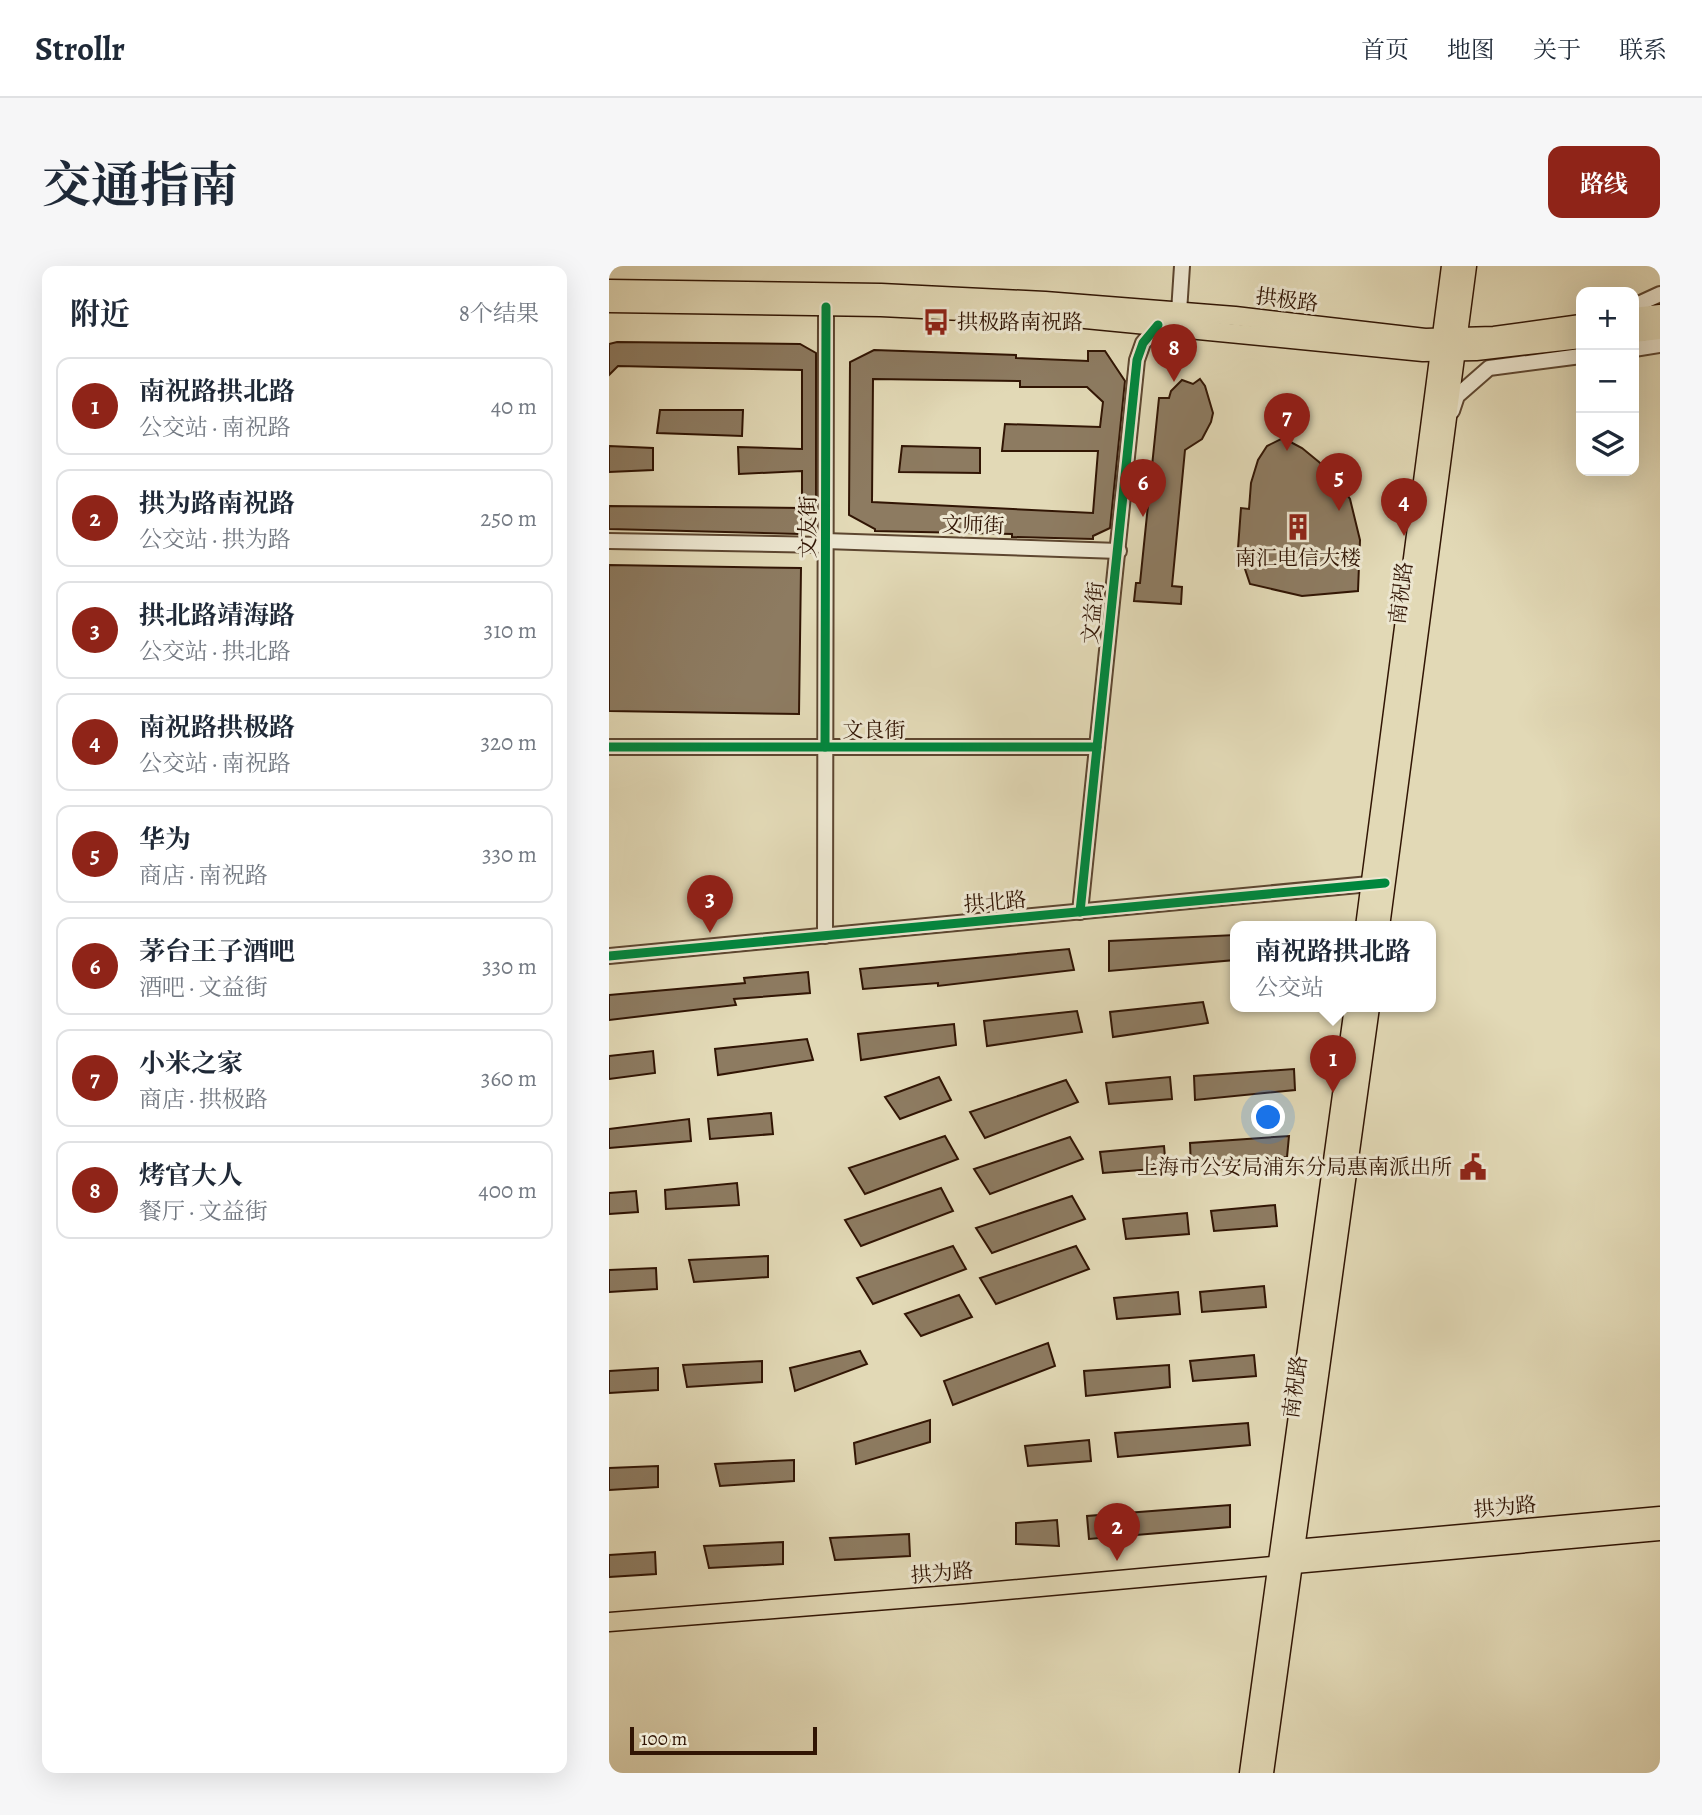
<!DOCTYPE html>
<html lang="zh">
<head>
<meta charset="utf-8">
<style>
	:root { --surface:#fff; --page:#f6f6f7; --text:#1f2937; --muted:#747a83; --line:#e0e1e3; --accent:#8f2418 }
	body { margin:0; font-family:Alegreya,"Noto Serif SC",serif; background:var(--page); color:var(--text) }
	.controls { position:absolute; right:21px; top:21px; display:grid; overflow:hidden; border-radius:14px; box-shadow:0 7px 28px #0002 }
	.controls button { width:63px; height:63px; display:grid; place-items:center; padding:0; border:0; border-bottom:2px solid var(--line); background:var(--surface); color:var(--text); font:35px sans-serif }
	.scale { position:absolute; left:21px; bottom:18px; width:187px; box-sizing:border-box; padding-left:7px; border:4px solid #311504; border-top:0; font-size:19px; line-height:24px; white-space:nowrap; color:#311504; -webkit-text-stroke:5px #ece6d0; paint-order:stroke }
	.you { position:absolute; left:660px; top:852px; width:24px; height:24px; margin:-18px; border:5px solid #fff; border-radius:50%; background:#1a73e8; box-shadow:0 0 0 10px #1a73e833 }
	.badge { display:grid; place-items:center; width:46px; height:46px; border-radius:50%; background:var(--accent); color:#fff; font-size:23px; font-weight:700 }
	.pin { position:absolute; translate:-50% -58px; filter:drop-shadow(0 2px 4px #0008) }
	.pin::after { content:''; position:absolute; top:37px; width:24px; height:21px; background:inherit; clip-path:polygon(0 0,100% 0,50% 100%) }
	.popup { position:absolute; left:621px; top:655px; width:206px; height:91px; box-sizing:border-box; display:grid; place-content:center; border-radius:14px; background:var(--surface); filter:drop-shadow(0 2px 5px #0005); font-size:23px; white-space:nowrap; color:var(--muted) }
	.popup b { font-size:26px; color:var(--text) }
	.popup::after { content:''; position:absolute; left:50%; top:100%; margin-left:-14px; border:14px solid transparent; border-top-color:var(--surface) }
	.list { margin:0; padding:0; list-style:none }
	h2 { display:flex; justify-content:space-between; align-items:center; height:91px; margin:0; padding:0 28px; font-size:30px }
	h2 small { font-size:23px; font-weight:400; color:var(--muted) }
	.list li { display:grid; grid-template-columns:46px 1fr auto; gap:21px; align-items:center; box-sizing:border-box; height:98px; margin:0 14px 14px; padding:0 14px; border:2px solid var(--line); border-radius:14px }
	.list b { display:block; font-size:26px; white-space:nowrap }
	.list p { margin:0; font-size:23px; white-space:nowrap; color:var(--muted) }
	.list em { font-size:23px; font-style:normal; color:var(--muted) }
	.icon { flex:none; width:38px; height:38px; fill:none; stroke:currentColor; stroke-width:2; stroke-linecap:round; stroke-linejoin:round }
	.map { position:relative; flex:none; width:1051px; height:1507px; overflow:hidden; border-radius:14px }
	header { display:flex; align-items:center; gap:42px; box-sizing:border-box; height:98px; padding:0 35px; background:var(--surface); border-bottom:2px solid var(--line) }
	header strong { font-size:33px }
	nav { display:flex; gap:38px; margin-inline-start:auto; font-size:24px }
	.intro { display:flex; align-items:center; justify-content:space-between; box-sizing:border-box; height:168px; padding:0 42px }
	h1 { margin:0; font-size:49px }
	.button { padding:18px 32px; border-radius:14px; background:var(--accent); color:#fff; font-size:24px; font-weight:700 }
	main { display:flex; gap:42px; padding:0 42px }
	aside { flex:1; background:var(--surface); border-radius:14px; box-shadow:0 7px 28px #0002 }
	.map>svg:first-child { display:block }
	.building { fill:#8d7b61; stroke:#311504; stroke-width:2; fill-rule:evenodd }
	.lines { fill:none; stroke-linecap:round; stroke-linejoin:round }
	.minor-casing { stroke:#5d4630; stroke-width:18 }
	.major-casing { stroke:#311504; stroke-width:21 }
	.minor { stroke:#ece6d0; stroke-width:14 }
	.major { stroke:#e2d9b6; stroke-width:18 }
	.cycleway-casing { stroke:#ece6d0; stroke-width:13 }
	.cycleway { stroke:#00873e; stroke-width:9 }
	.labels { text-anchor:middle; stroke-width:6; stroke-linejoin:round; paint-order:stroke }
	.street-label { font-size:21px; fill:#311504; stroke:#ece6d0 }
	.poi-label { font-size:21px; fill:#311504; stroke:#ece6d0; text-anchor:start }
</style>
</head>
<body>
<header>
<strong>Strollr</strong>
<nav><a>首页</a><a>地图</a><a>关于</a><a>联系</a></nav>
</header>
<div class="intro"><h1>交通指南</h1><a class="button">路线</a></div>
<main>
<aside>
<h2>附近<small>8个结果</small></h2>
<ul class="list">
<li><span class="badge">1</span><div><b>南祝路拱北路</b><p>公交站 · 南祝路</p></div><em>40 m</em></li>
<li><span class="badge">2</span><div><b>拱为路南祝路</b><p>公交站 · 拱为路</p></div><em>250 m</em></li>
<li><span class="badge">3</span><div><b>拱北路靖海路</b><p>公交站 · 拱北路</p></div><em>310 m</em></li>
<li><span class="badge">4</span><div><b>南祝路拱极路</b><p>公交站 · 南祝路</p></div><em>320 m</em></li>
<li><span class="badge">5</span><div><b>华为</b><p>商店 · 南祝路</p></div><em>330 m</em></li>
<li><span class="badge">6</span><div><b>茅台王子酒吧</b><p>酒吧 · 文益街</p></div><em>330 m</em></li>
<li><span class="badge">7</span><div><b>小米之家</b><p>商店 · 拱极路</p></div><em>360 m</em></li>
<li><span class="badge">8</span><div><b>烤官大人</b><p>餐厅 · 文益街</p></div><em>400 m</em></li>
</ul>
</aside>
<div class="map">
<svg width="1051" height="1507" viewBox="0 0 1051 1507">
	<rect width="100%" height="100%" fill="#e2d9b6"/>
	<filter id="stains"><feTurbulence type="fractalNoise" baseFrequency=".00286" numOctaves="4"/><feColorMatrix values="0 0 0 0 .2 0 0 0 0 .09 0 0 0 0 .02 0 0 0 .5 -.17"/></filter>
	<radialGradient id="worn" r=".72"><stop offset=".6" stop-color="#630" stop-opacity="0"/><stop offset="1" stop-color="#630" stop-opacity=".3"/></radialGradient>
	<g class="building">
		<polygon points="8,76 191,78 207,87 207,258 190,261 190,268 0,263 0,240 193,242 193,205 130,208 129,181 193,183 193,104 9,100 0,109 0,78"/>
		<path d="M265,84L407,89V92L479,95V85H496L516,115L501,262L484,270V273L403,271V268L266,265V263L240,249L241,96ZM264,113L411,115V121H478L494,136L491,161L396,158L393,185H489L484,247L263,236Z"/>
		<polygon points="591,113 596,120 604,147 602,156 593,173 576,184 563,320 573,321 572,338 525,335 527,317 531,317 550,132 560,132 562,125 573,114 584,118"/>
		<polygon points="51,144 134,144 133,170 48,167"/>
		<polygon points="674,172 693,182 710,196 726,211 741,233 751,274 749,325 693,330 641,318 629,282 632,242 640,243 642,217 649,194 658,180"/>
		<polygon points="0,180 44,182 44,204 0,206"/>
		<polygon points="293,180 371,182 371,207 290,206"/>
		<polygon points="0,299 192,302 190,448 0,445"/>
		<polygon points="626,669 626,694 500,705 500,675"/>
		<polygon points="460,683 465,704 329,720 329,717 254,723 251,703"/>
		<polygon points="199,706 201,727 125,733 127,739 0,754 0,729 136,717 135,712"/>
		<polygon points="594,736 599,757 504,771 501,746"/>
		<polygon points="468,745 473,766 378,780 375,755"/>
		<polygon points="345,758 347,779 252,794 249,768"/>
		<polygon points="198,773 204,794 109,809 106,783"/>
		<polygon points="44,785 46,807 0,813 0,790"/>
		<polygon points="685,803 686,824 586,834 585,810"/>
		<polygon points="330,811 342,834 291,853 276,831"/>
		<polygon points="561,811 563,833 500,838 497,817"/>
		<polygon points="457,814 469,836 376,872 361,846"/>
		<polygon points="162,847 164,868 101,873 99,853"/>
		<polygon points="80,853 82,875 0,882 0,863"/>
		<polygon points="336,870 349,893 256,928 240,902"/>
		<polygon points="680,870 678,891 582,901 581,877"/>
		<polygon points="461,871 474,893 381,928 365,903"/>
		<polygon points="555,880 557,902 494,907 491,886"/>
		<polygon points="128,917 130,939 57,943 56,924"/>
		<polygon points="332,922 344,945 252,980 236,954"/>
		<polygon points="27,925 29,946 0,948 0,927"/>
		<polygon points="463,930 476,953 383,987 367,962"/>
		<polygon points="666,939 668,960 605,965 602,945"/>
		<polygon points="578,947 580,968 517,973 514,953"/>
		<polygon points="344,980 357,1003 264,1038 248,1012"/>
		<polygon points="467,980 480,1003 387,1038 371,1012"/>
		<polygon points="159,990 159,1011 85,1016 80,994"/>
		<polygon points="47,1002 48,1023 0,1026 0,1004"/>
		<polygon points="655,1020 657,1041 593,1046 591,1026"/>
		<polygon points="569,1026 571,1048 508,1053 505,1032"/>
		<polygon points="350,1029 363,1051 312,1070 296,1048"/>
		<polygon points="439,1077 446,1100 344,1139 335,1115"/>
		<polygon points="251,1085 258,1098 186,1125 181,1102"/>
		<polygon points="645,1089 647,1110 584,1115 581,1095"/>
		<polygon points="153,1095 153,1116 78,1121 74,1099"/>
		<polygon points="560,1099 561,1121 477,1130 475,1105"/>
		<polygon points="49,1102 49,1124 0,1127 0,1105"/>
		<polygon points="321,1154 321,1176 247,1198 245,1177"/>
		<polygon points="639,1157 641,1179 509,1191 506,1167"/>
		<polygon points="480,1174 482,1195 419,1200 416,1180"/>
		<polygon points="185,1194 185,1215 111,1220 106,1198"/>
		<polygon points="49,1200 49,1221 0,1224 0,1202"/>
		<polygon points="621,1239 621,1261 480,1273 478,1250"/>
		<polygon points="448,1254 450,1280 407,1278 407,1257"/>
		<polygon points="300,1268 301,1290 226,1294 221,1272"/>
		<polygon points="174,1276 174,1298 100,1302 95,1280"/>
		<polygon points="46,1286 47,1308 0,1311 0,1289"/>
	</g>
	<g class="lines">
		<defs>
			<g id="minor">
				<polyline points="1025,40 1051,28"/>
				<polyline points="570,46 573,0"/>
				<polyline points="1025,83 1051,79"/>
				<polyline points="843,145 848,130 880,102 972,90"/>
				<polyline points="0,275 216,279"/>
				<polyline points="216,275 510,285"/>
				<polyline points="0,481 488,481"/>
				<polyline points="471,646 528,94 534,77 549,59"/>
				<polyline points="216,670 217,41"/>
				<polyline points="0,690 771,617"/>
			</g>
			<g id="major">
				<polyline points="0,23 272,27 436,35 626,50 816,72 885,70 972,58"/>
				<polyline points="0,37 272,41 435,49 814,86 867,85 972,73"/>
				<polyline points="1025,51 1051,48"/>
				<polyline points="1025,67 1051,64"/>
				<polyline points="756,661 842,0"/>
				<polyline points="771,661 858,0"/>
				<polyline points="678,1291 686,1283 1051,1250"/>
				<polyline points="0,1356 354,1328 1051,1265"/>
				<polyline points="640,1507 745,741"/>
				<polyline points="655,1507 761,741"/>
			</g>
		</defs>
		<use href="#minor" class="minor-casing"/>
		<use href="#major" class="major-casing"/>
		<use href="#minor" class="minor"/>
		<use href="#major" class="major"/>
		<defs>
			<g id="cycleway">
				<polyline points="0,481 488,481"/>
				<polyline points="216,481 217,41"/>
				<polyline points="471,646 528,94 534,77 549,59"/>
				<polyline points="0,690 776,617"/>
			</g>
		</defs>
		<use href="#cycleway" class="cycleway-casing"/>
		<use href="#cycleway" class="cycleway"/>
	</g>
	<defs>
		<symbol id="bus-bare" viewBox="-9 -9 18 18"><path d="M-5-6H5V4H4V6H2V4H-2V6H-4V4H-5ZM-3.5-4V0h7V-4ZM-3.5 1.2v1.5H-2V1.2ZM2 1.2v1.5H3.5V1.2Z" fill="#8f2418" stroke="#ece6d0" stroke-width="2.5" paint-order="stroke"/></symbol>
		<symbol id="building-bare" viewBox="-9 -9 18 18"><path d="M-4-6H4V6H1V3H-1V6H-4ZM-2.5-4.3h1.7v1.8h-1.7ZM.8-4.3h1.7v1.8H.8ZM-2.5-1h1.7V.8h-1.7ZM.8-1h1.7V.8H.8Z" fill="#8f2418" stroke="#ece6d0" stroke-width="2.5" paint-order="stroke"/></symbol>
		<symbol id="civic-bare" viewBox="-9 -9 18 18"><path d="M-.6-6.5H3V-4.5H.6V-3L4-1V1h2V6H-6V1h2V-1L-.6-3ZM-1.2 2.5V6h2.4V2.5Z" fill="#8f2418" stroke="#ece6d0" stroke-width="2.5" paint-order="stroke"/></symbol>
	</defs>
	<g fill-rule="evenodd">
		<use href="#bus-bare" x="308" y="37" width="38" height="38"/>
		<use href="#building-bare" x="670" y="242" width="38" height="38"/>
		<use href="#civic-bare" x="845" y="882" width="38" height="38"/>
	</g>
	<g class="labels">
		<g class="street-label">
			<text transform="translate(678 34) rotate(7)" y="7">拱极路</text>
			<text transform="translate(364 259) rotate(2)" y="7">文师街</text>
			<text transform="translate(199 261) rotate(-90)" y="7">文友街</text>
			<text transform="translate(792 327) rotate(-83)" y="7">南祝路</text>
			<text transform="translate(484 347) rotate(-84)" y="7">文益街</text>
			<text x="265" y="471">文良街</text>
			<text transform="translate(386 636) rotate(-5)" y="7">拱北路</text>
			<text transform="translate(686 1121) rotate(-82)" y="7">南祝路</text>
			<text transform="translate(896 1241) rotate(-5)" y="7">拱为路</text>
			<text transform="translate(333 1307) rotate(-5)" y="7">拱为路</text>
		</g>
		<g class="poi-label">
			<text x="348" y="63">拱极路南祝路</text>
			<text x="689" y="299" text-anchor="middle">南汇电信大楼</text>
			<text x="843" y="908" text-anchor="end">上海市公安局浦东分局惠南派出所</text>
		</g>
	</g>
	<rect width="100%" height="100%" filter="url(#stains)"/>
	<rect width="100%" height="100%" fill="url(#worn)"/>
</svg>
<div class="controls">
<button>+</button>
<button>−</button>
<button><svg class="icon" aria-label="layers" viewBox="0 0 24 24"><path d="M12 4l9 5-9 5-9-5zM3 14l9 5 9-5"/></svg></button>
</div>
<div class="scale">100 m</div>
<div class="you"></div>
<div class="pin badge" style="left:724px;top:827px">1</div>
<div class="popup"><b>南祝路拱北路</b>公交站</div>
<div class="pin badge" style="left:508px;top:1295px">2</div>
<div class="pin badge" style="left:101px;top:667px">3</div>
<div class="pin badge" style="left:795px;top:270px">4</div>
<div class="pin badge" style="left:730px;top:245px">5</div>
<div class="pin badge" style="left:534px;top:251px">6</div>
<div class="pin badge" style="left:678px;top:185px">7</div>
<div class="pin badge" style="left:565px;top:116px">8</div>
</div>
</main>
</body>
</html>
